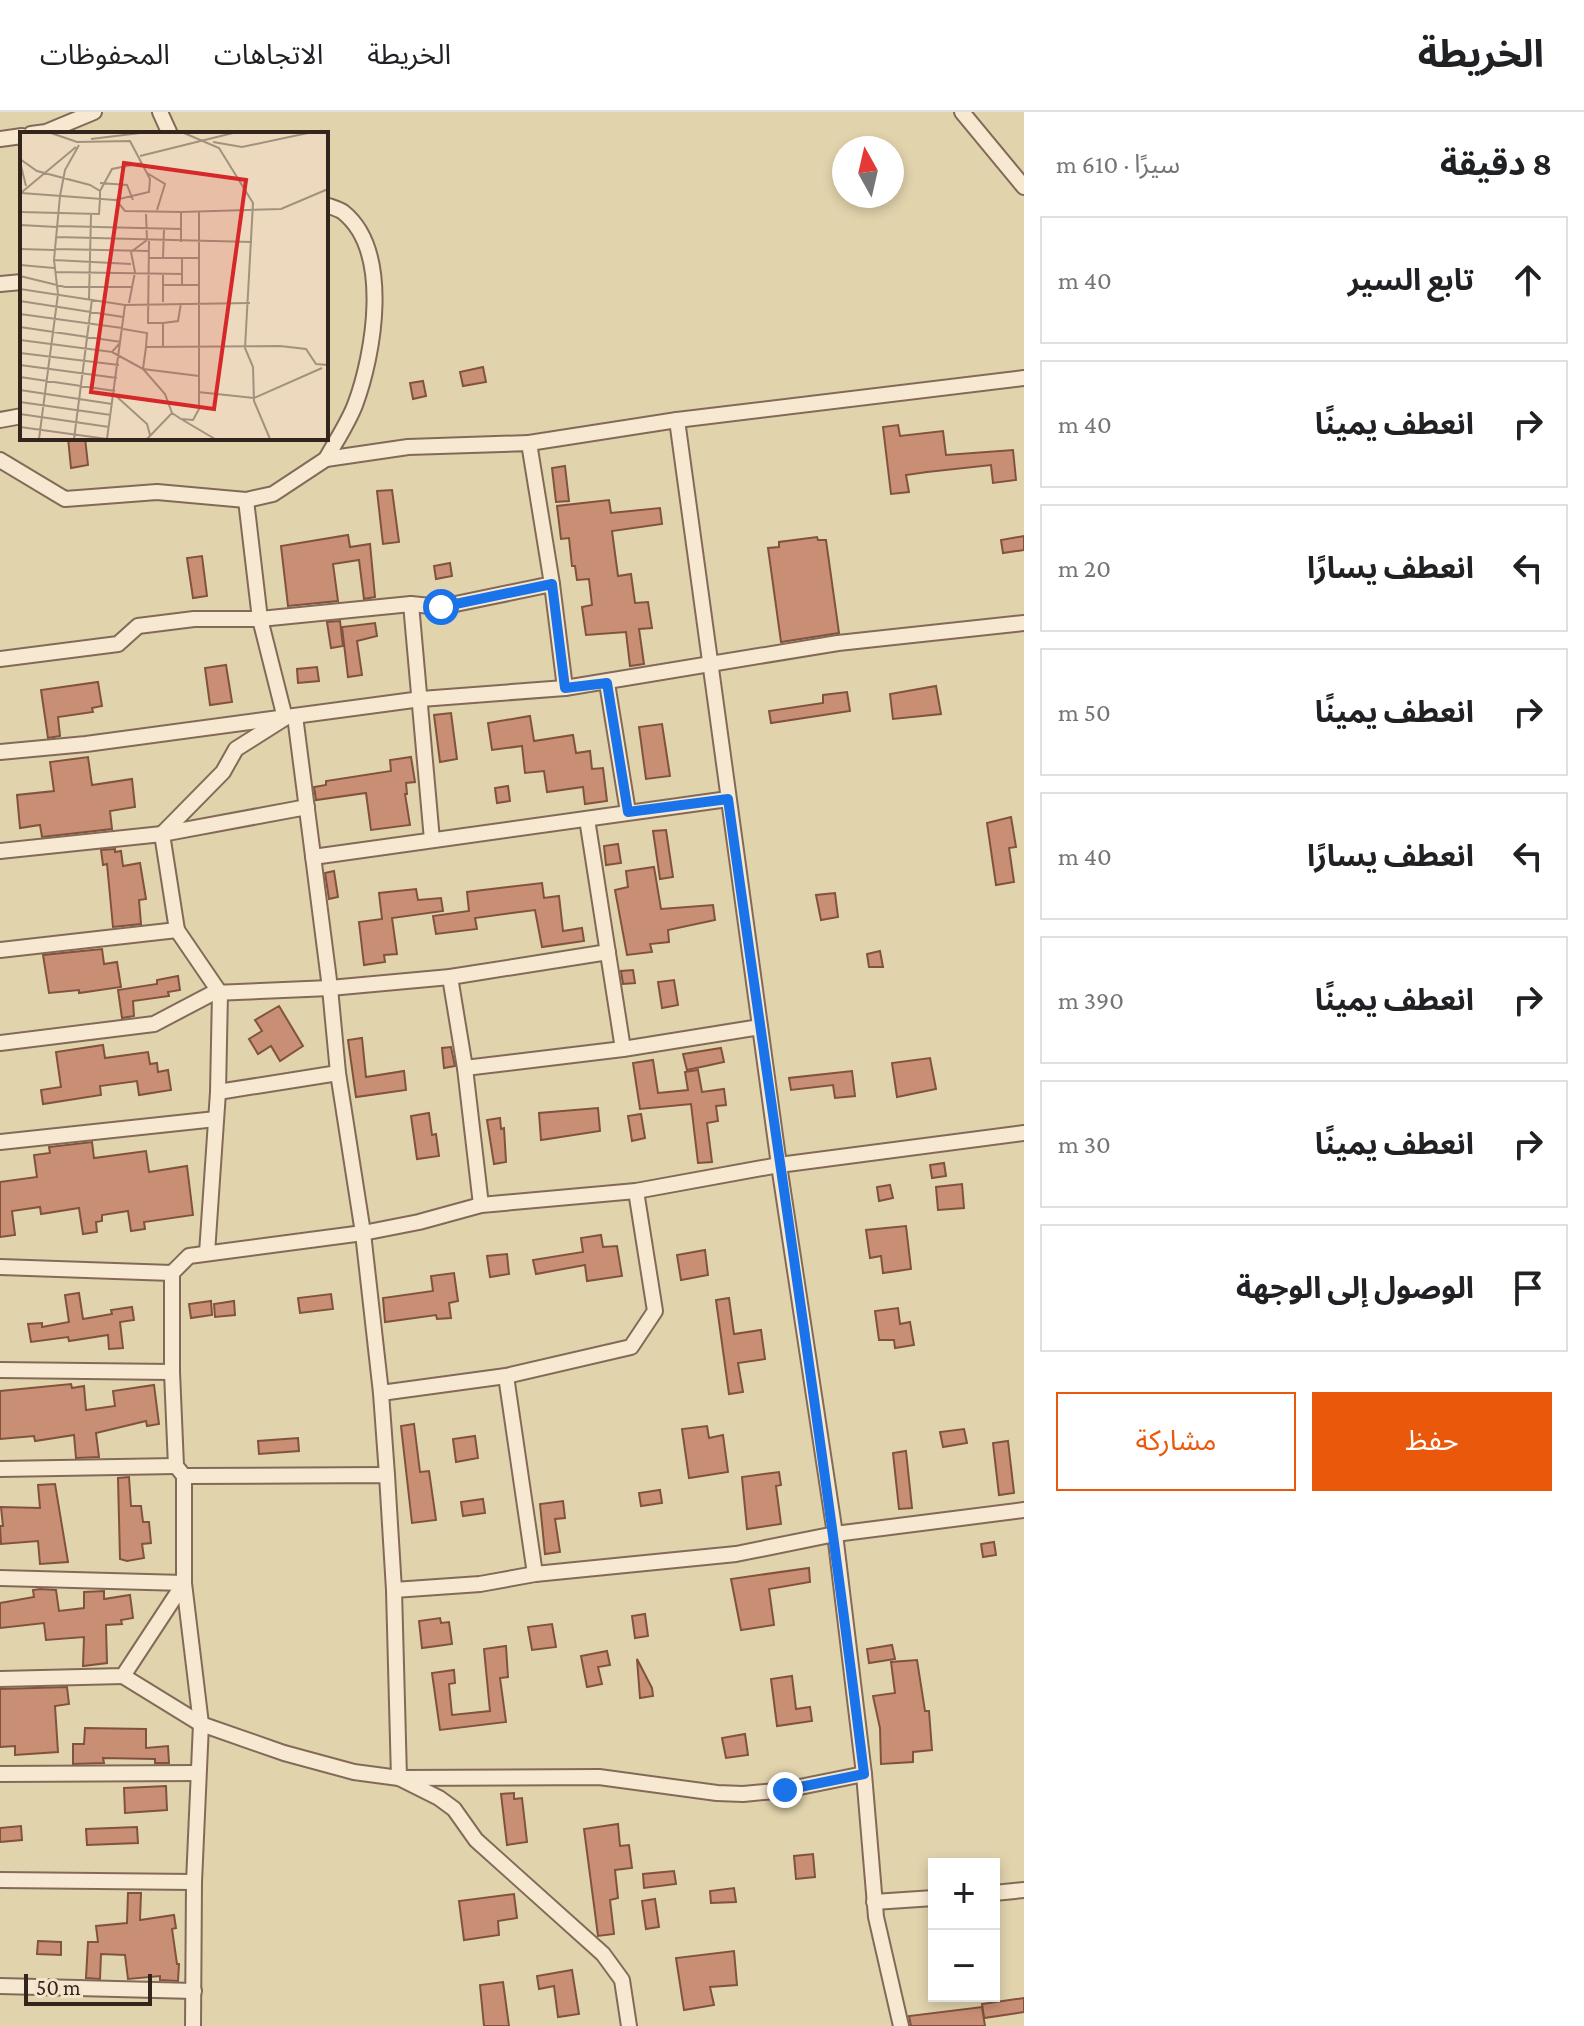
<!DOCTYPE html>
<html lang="ar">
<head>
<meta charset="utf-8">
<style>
	:root { --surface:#fff; --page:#f6f6f6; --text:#202124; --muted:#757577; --line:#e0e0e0; --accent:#ea580c }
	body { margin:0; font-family:"Crimson Pro","Noto Sans Arabic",serif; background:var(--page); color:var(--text); direction:rtl }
	.controls { position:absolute; right:24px; bottom:24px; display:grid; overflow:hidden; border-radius:0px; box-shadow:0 4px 12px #0003 }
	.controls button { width:72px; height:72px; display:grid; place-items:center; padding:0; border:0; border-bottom:2px solid var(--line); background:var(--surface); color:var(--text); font:40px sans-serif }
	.compass { position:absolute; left:832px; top:24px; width:72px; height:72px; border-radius:50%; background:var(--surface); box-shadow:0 4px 12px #0003; rotate:352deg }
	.scale { position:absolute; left:24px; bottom:20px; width:128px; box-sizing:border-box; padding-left:8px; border:4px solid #33251c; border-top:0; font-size:22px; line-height:28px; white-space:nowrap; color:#33251c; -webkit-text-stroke:6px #f4e4cd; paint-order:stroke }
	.stop { position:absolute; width:24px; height:24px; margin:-18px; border:6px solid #1a73e8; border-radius:50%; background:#fff }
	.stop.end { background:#1a73e8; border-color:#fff; box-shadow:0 2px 8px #0008 }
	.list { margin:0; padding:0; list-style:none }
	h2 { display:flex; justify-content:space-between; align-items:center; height:104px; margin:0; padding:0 32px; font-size:34px }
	h2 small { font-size:26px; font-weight:400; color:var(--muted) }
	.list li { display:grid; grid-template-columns:52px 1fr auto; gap:24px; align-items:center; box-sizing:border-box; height:128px; margin:0 16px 16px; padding:0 16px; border:2px solid var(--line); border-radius:0px }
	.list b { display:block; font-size:30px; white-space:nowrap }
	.list em { font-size:26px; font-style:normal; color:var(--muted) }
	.actions { display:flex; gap:16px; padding:24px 32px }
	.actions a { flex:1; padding:18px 0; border:2px solid var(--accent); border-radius:0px; text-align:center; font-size:28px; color:var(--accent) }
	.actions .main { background:var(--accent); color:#fff }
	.icon { flex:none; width:44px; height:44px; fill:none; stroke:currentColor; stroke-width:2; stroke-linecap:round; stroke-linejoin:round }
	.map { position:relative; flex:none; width:1024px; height:1914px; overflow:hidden; direction:ltr }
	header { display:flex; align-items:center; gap:48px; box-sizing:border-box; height:112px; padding:0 40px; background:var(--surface); border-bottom:2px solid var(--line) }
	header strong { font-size:38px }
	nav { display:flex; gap:44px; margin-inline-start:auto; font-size:28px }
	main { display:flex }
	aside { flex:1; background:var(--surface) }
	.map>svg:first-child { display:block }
	.farmland { fill:#e1d3ac; fill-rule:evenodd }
	.building { fill:#c98f75; stroke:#81523e; stroke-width:2 }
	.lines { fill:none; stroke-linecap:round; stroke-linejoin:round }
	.minor-casing { stroke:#836a58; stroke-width:18 }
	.minor { stroke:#f7e8d1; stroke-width:14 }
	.route { stroke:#1a73e8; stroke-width:10 }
	.inset-road { fill:none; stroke:#a2917d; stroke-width:2 }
	.view { fill:#d62828; fill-opacity:0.15; stroke:#d62828; stroke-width:4 }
	.inset-edge { fill:none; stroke:#33251c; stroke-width:4 }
</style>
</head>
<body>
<header>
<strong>الخريطة</strong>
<nav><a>الخريطة</a><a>الاتجاهات</a><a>المحفوظات</a></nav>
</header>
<main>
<aside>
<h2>8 دقيقة<small>سيرًا · 610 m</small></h2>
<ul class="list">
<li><svg class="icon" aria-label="ahead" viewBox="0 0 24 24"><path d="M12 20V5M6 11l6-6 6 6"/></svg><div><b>تابع السير</b></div><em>40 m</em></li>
<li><svg class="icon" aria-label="right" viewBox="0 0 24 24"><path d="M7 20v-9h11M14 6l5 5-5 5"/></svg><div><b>انعطف يمينًا</b></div><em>40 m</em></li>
<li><svg class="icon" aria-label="left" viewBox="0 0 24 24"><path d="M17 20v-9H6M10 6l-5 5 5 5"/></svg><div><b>انعطف يسارًا</b></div><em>20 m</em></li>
<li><svg class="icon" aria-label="right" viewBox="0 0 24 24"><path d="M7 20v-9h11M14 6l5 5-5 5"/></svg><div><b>انعطف يمينًا</b></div><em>50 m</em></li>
<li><svg class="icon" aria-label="left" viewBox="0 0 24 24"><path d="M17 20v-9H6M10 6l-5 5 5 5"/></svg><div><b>انعطف يسارًا</b></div><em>40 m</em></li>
<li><svg class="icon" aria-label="right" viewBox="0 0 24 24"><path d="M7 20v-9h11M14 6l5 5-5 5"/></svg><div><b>انعطف يمينًا</b></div><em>390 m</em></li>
<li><svg class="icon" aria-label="right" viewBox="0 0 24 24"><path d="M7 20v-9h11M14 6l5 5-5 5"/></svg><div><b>انعطف يمينًا</b></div><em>30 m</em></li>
<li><svg class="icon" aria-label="arrive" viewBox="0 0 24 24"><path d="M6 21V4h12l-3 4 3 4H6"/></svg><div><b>الوصول إلى الوجهة</b></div></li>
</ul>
<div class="actions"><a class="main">حفظ</a><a>مشاركة</a></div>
</aside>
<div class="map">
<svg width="1024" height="1914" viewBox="0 0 1024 1914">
	<rect width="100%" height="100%" fill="#ecd9be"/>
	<path class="farmland" d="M0,0H1024V1914H0ZM22,22H326V326H22ZM844,36H892V84H844ZM934,1752H994V1884H934Z"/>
	<g class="building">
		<polygon points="483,255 486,270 463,274 460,260"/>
		<polygon points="423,269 426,284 413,287 410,271"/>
		<polygon points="898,313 900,324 943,319 946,343 1013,338 1016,368 993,371 991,353 927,360 906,363 909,380 891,382 883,315"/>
		<polygon points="68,326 85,326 88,353 71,356"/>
		<polygon points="565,354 569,389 556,390 552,356"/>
		<polygon points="392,378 399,430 383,432 377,379"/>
		<polygon points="609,388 611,401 660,396 662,412 612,419 618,464 631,462 635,491 648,490 652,516 639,517 644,552 630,554 626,520 586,523 582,495 592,493 589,467 577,468 575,454 572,454 569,426 561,427 557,394"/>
		<polygon points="348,423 350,435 370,432 375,485 364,487 359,448 333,452 338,489 288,494 281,434"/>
		<polygon points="1024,424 1024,438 1003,441 1001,428"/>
		<polygon points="817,425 818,428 826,428 839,521 781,530 768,436 779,435 779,430"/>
		<polygon points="202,444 207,484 193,486 187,446"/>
		<polygon points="450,451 452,464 436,467 434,454"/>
		<polygon points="340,509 343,534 331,536 327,510"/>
		<polygon points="375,511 377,524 357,529 362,563 348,565 342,515"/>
		<polygon points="226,553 232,590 210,593 205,556"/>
		<polygon points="317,555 319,569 298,571 297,557"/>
		<polygon points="98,570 102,594 92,596 93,600 58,605 60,624 48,626 41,578"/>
		<polygon points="936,574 941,602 893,607 890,582"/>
		<polygon points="847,580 850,599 771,611 769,599 823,591 823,583"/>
		<polygon points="451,601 457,647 440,650 434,603"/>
		<polygon points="530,604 534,629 573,623 576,641 590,639 592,657 603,656 607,689 585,692 583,675 547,680 544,659 525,661 522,634 492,638 488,611"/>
		<polygon points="662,612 670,664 646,667 639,615"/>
		<polygon points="88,645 92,673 132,667 135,695 110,699 112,717 42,725 40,713 20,716 17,683 54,679 50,650"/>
		<polygon points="411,645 415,670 406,671 407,682 405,682 410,713 371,718 366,681 316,688 314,675 326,673 326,669 391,659 390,648"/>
		<polygon points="508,674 510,689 497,691 495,676"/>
		<polygon points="1011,705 1016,735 1009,736 1014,770 996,773 987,711"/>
		<polygon points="666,718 673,765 660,767 653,719"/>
		<polygon points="618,732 621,751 606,753 604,734"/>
		<polygon points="115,737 115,740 121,739 123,754 140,751 146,787 139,788 141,812 113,815 107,752 103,753 101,738"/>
		<polygon points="654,755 661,797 713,793 715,808 668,818 669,830 650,832 652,840 627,843 615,778 628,775 626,759"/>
		<polygon points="334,759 338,785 329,787 325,761"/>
		<polygon points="542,771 544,786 559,784 563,819 582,816 584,829 542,835 535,798 475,806 477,817 436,822 433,804 469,799 467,780"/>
		<polygon points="416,777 418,788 441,786 443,799 392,806 397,842 384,843 385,850 364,853 359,810 382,807 379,781"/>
		<polygon points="835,781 838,805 821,808 816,783"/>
		<polygon points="102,837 104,852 117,850 121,875 79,881 79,878 49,881 43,843"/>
		<polygon points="880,839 883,855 869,855 867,842"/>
		<polygon points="633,858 635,871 623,872 621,859"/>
		<polygon points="178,864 180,878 168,880 169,884 133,889 134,904 122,906 118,878 157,872 157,868"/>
		<polygon points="674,868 678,893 662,896 658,870"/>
		<polygon points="279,894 303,934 280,949 271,934 258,942 249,927 262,919 255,908"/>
		<polygon points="362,926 366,965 404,959 406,978 356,985 348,928"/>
		<polygon points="103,933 105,946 148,940 150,952 157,951 158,960 168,958 171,978 139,983 137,969 100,974 101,983 43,992 41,978 61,975 56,940"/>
		<polygon points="451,935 455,954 444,956 442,936"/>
		<polygon points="721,936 724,950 687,958 683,942"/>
		<polygon points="930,946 936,977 897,985 892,951"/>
		<polygon points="653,948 658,981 688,978 685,960 698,958 702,980 724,977 726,993 716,994 718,1009 707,1011 712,1050 698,1051 691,992 640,997 633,951"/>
		<polygon points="852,959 855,984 835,986 833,973 791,978 789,966"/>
		<polygon points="598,996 600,1019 541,1028 539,1001"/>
		<polygon points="429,1001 432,1023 436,1022 439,1044 417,1047 411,1004"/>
		<polygon points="641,1002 645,1026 632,1029 628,1004"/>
		<polygon points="500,1006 501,1017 504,1016 506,1050 494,1052 487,1008"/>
		<polygon points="92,1030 94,1046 146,1039 149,1060 187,1054 193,1103 144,1110 145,1117 131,1119 128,1099 102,1103 102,1109 96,1110 97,1120 83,1122 79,1096 41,1102 40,1095 12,1099 15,1123 0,1125 0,1070 37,1065 34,1043 50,1041 49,1035"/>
		<polygon points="944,1051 946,1064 932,1066 930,1053"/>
		<polygon points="962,1072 964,1096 938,1098 936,1075"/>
		<polygon points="890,1073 893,1086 879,1089 877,1075"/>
		<polygon points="906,1114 911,1157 883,1161 881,1144 870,1146 866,1118"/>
		<polygon points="601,1123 603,1135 617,1134 622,1164 587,1169 585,1153 536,1162 533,1148 583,1140 581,1126"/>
		<polygon points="705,1138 708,1163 681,1168 677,1143"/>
		<polygon points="507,1142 509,1162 490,1165 487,1144"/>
		<polygon points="454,1161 458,1189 449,1191 451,1206 437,1207 436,1203 385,1210 383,1186 433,1179 431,1164"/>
		<polygon points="79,1181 83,1207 112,1202 111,1198 132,1195 134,1208 120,1210 123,1236 109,1237 108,1223 69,1229 68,1225 31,1230 28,1212 42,1211 42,1215 69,1210 65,1183"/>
		<polygon points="331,1182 333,1197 300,1201 298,1186"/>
		<polygon points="729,1186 734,1222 761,1218 765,1247 738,1251 743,1280 729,1282 716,1188"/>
		<polygon points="211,1189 212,1203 191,1206 189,1192"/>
		<polygon points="234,1189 235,1203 215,1205 214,1192"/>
		<polygon points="898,1196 900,1212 910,1210 914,1233 895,1236 894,1228 879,1228 875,1199"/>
		<polygon points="71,1272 72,1276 84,1274 86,1298 115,1294 113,1279 154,1273 159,1312 147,1314 146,1309 96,1321 99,1345 76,1346 74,1323 35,1329 34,1324 0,1327 0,1279"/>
		<polygon points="414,1312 420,1360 429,1359 436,1408 412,1411 401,1314"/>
		<polygon points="707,1314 709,1326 723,1323 728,1360 689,1366 682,1317"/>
		<polygon points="964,1317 967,1331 943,1335 940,1320"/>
		<polygon points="475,1324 478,1346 456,1350 453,1327"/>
		<polygon points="298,1326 299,1339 259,1342 258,1329"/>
		<polygon points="1008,1329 1014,1381 999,1383 993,1331"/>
		<polygon points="906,1339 912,1396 899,1397 893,1341"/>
		<polygon points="779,1360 781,1373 776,1374 781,1412 747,1417 742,1365"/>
		<polygon points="129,1365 131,1394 141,1394 143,1410 149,1410 151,1431 142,1432 144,1446 127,1449 120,1447 118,1366"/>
		<polygon points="55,1372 68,1450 40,1452 38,1429 1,1432 0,1414 3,1414 1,1395 40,1396 38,1373"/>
		<polygon points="660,1378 662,1391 641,1394 639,1381"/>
		<polygon points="483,1387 485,1401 463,1404 461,1390"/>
		<polygon points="563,1389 565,1406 555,1407 560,1440 545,1442 540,1392"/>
		<polygon points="994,1430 996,1443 983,1445 981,1432"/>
		<polygon points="809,1456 810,1470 769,1477 774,1513 741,1518 731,1467"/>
		<polygon points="40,1477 56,1478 59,1499 84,1496 84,1480 104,1479 104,1487 130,1483 133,1506 121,1508 122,1512 106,1513 107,1551 83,1554 84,1525 46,1528 44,1511 0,1516 0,1491 34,1485 33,1478"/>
		<polygon points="645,1502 648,1524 635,1526 632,1504"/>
		<polygon points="440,1506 441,1511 449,1510 452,1532 422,1536 419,1509"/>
		<polygon points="552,1512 556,1535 532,1538 528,1515"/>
		<polygon points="892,1533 895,1547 869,1551 867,1537"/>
		<polygon points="506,1534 508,1565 500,1566 506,1610 440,1618 432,1561 454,1558 455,1571 449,1572 452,1603 490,1599 484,1537"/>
		<polygon points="607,1539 610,1553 598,1555 602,1572 587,1575 581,1544"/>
		<polygon points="637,1547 652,1576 653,1584 640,1586"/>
		<polygon points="917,1548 925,1599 929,1599 932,1638 913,1640 913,1650 881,1652 880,1616 873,1584 895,1581 891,1550"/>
		<polygon points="792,1564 796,1597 810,1595 812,1609 777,1614 771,1567"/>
		<polygon points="67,1575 69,1592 55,1594 58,1640 15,1643 15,1634 0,1635 0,1577"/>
		<polygon points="85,1616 146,1617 146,1636 168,1634 169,1651 155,1651 155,1647 103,1646 104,1651 73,1652 73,1632 84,1632"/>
		<polygon points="745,1622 748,1643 726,1646 722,1626"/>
		<polygon points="166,1674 167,1698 125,1701 124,1676"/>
		<polygon points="514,1681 514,1687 522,1686 527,1730 507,1733 501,1682"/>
		<polygon points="618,1712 620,1734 629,1733 632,1756 615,1758 618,1786 610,1788 614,1822 598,1824 584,1717"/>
		<polygon points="21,1714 22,1728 0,1730 0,1716"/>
		<polygon points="137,1715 138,1731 87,1733 86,1717"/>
		<polygon points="813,1742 815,1765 796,1767 794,1744"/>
		<polygon points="674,1759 676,1772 644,1776 643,1762"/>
		<polygon points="734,1776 736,1790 711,1791 710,1779"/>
		<polygon points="128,1781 141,1781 140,1808 174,1803 176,1816 172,1817 177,1852 179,1852 178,1869 160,1868 160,1864 128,1867 125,1843 101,1842 100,1867 86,1866 88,1830 98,1830 96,1814 127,1811"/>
		<polygon points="514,1782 517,1806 498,1809 499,1823 464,1828 459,1789"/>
		<polygon points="655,1787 659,1815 646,1817 642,1789"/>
		<polygon points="38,1829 61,1830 61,1843 37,1842"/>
		<polygon points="734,1839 737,1873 710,1875 714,1893 684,1898 676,1846"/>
		<polygon points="572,1858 579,1902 558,1905 554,1874 539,1877 537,1864"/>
		<polygon points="503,1870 509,1914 484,1914 480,1873"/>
		<polygon points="1024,1886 1024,1900 984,1906 982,1892"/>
		<polygon points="982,1895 985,1914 911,1914 909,1904"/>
	</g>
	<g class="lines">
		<defs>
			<g id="minor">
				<polyline points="160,0 170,22"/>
				<polyline points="962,0 1024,75"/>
				<polyline points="31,22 46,20 94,0"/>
				<polyline points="0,27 22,24"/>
				<path d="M326,93C331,95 339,97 343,100C392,139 374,242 355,293C348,311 336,329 326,347"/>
				<polyline points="0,172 22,170"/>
				<polyline points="0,308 22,304"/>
				<polyline points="677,308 779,1053 835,1422 864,1662 876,1805 901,1914"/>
				<polyline points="529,331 677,308 1024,266"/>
				<polyline points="0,348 65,387 157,380 246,388 273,382 326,347 408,335 529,331 552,472 565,576"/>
				<polyline points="411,492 432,728"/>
				<polyline points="0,547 118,532 138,514 194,507 260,507 411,492 441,495 552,472"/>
				<polyline points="607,571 628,700"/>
				<polyline points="295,604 330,876 338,961 363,1121 381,1281 506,1264 535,1462"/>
				<polyline points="0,640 86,632 421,587 565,576 838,531 1024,511"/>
				<polyline points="587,707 623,937"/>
				<polyline points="0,739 162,722 307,695"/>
				<polyline points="313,745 728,687"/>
				<polyline points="0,838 177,818"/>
				<polyline points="450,865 465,956 481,1093"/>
				<polyline points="0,931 154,912 213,881 330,876 450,865 608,840"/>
				<polyline points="465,956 623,937 760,915"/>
				<polyline points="218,980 338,961"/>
				<polyline points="0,1030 216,1007"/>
				<polyline points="207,1141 218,980 220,881 177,818 162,722 223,660 236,637 285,606 260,507 246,388"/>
				<polyline points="0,1155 172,1161 189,1144 363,1121 419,1110 481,1093 636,1079 779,1053 1024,1021"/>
				<polyline points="172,1161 172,1260 176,1354 184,1364 184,1471 201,1612 194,1770 193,1914"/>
				<polyline points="0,1258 172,1260"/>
				<polyline points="506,1264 631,1235 655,1199 636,1079"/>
				<polyline points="381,1281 387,1363"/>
				<polyline points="0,1357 176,1354"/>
				<polyline points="184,1364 387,1363 394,1478 480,1472 535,1462 736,1442 835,1422 1024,1398"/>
				<polyline points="0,1466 184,1471"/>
				<polyline points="394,1478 399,1666 439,1686 454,1697 476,1728 603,1842 622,1868 629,1914"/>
				<polyline points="123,1564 201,1612 284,1641 354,1660 399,1666 599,1665 717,1681 743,1682 785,1678 864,1662"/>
				<polyline points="0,1567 123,1564 184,1471"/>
				<polyline points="0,1662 198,1661"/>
				<polyline points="0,1768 194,1770"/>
				<polyline points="994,1781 1024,1778"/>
				<polyline points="874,1790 934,1786"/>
				<polyline points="0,1874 194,1879"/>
			</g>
		</defs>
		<use href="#minor" class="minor-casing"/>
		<use href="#minor" class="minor"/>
	</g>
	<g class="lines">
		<path class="route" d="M441,495L552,472L565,576L607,571L628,700L728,687C773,1012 824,1336 864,1662L785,1678"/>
	</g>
	<g transform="translate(20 20)">
		<rect width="308" height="308" fill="#ecd9be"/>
		<path class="inset-road" d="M164,1L199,16L233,71L225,216L233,235L234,269L250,307M71,7L120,1M193,10L222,15L288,1M120,24L213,1M0,27L17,39L70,53L80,59V67L79,82L0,80M0,30L6,54M127,41L145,52L137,78M80,51L107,53L113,68M80,59L92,37L122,31M2,60L56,15M1,61L95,68L129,60L130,47L110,9L57,10L31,1M96,68L105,79L161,80V110M179,79V277L173,288L161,287L195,307M161,80L261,77L308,57M0,93L37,95M37,94L162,97M36,105L232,110M129,109L128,191H143V215M0,117L34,118M35,117L129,119M129,126H179M143,126L144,97M162,126V154M34,128L111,132M0,133L34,136M35,140L162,142M0,144L45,155H112M143,153H179M0,157L105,173L230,171M69,167L71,83M0,169L103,185M143,170V142M109,171L115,140L111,120L127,108L126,82M0,182L102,196M143,191L158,189L161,171M0,195L101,210M103,197L127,201L126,215L260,214L286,217L296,232L308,233M0,208L92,220L100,211M126,215L123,237L145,262L152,281M92,220L123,237L179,244M0,221L99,233M0,233L97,246M0,245L95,259M0,258L92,272M178,260L234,266L302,236M96,264L127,292L130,303M0,270L91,283M0,282L89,295M0,295L87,307M19,307L38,162L34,128L40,64L45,38L59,13M54,307L72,167M87,307L105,173M127,307L152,281L161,287"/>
		<path class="view" d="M104,31L226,48L194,277L71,260Z"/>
		<rect width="308" height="308" class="inset-edge"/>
	</g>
</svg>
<div class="controls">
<button>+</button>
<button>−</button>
</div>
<svg class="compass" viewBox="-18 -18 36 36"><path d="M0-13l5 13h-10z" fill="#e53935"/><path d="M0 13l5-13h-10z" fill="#757577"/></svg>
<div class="scale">50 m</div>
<div class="stop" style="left:441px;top:495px"></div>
<div class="stop end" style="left:785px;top:1678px"></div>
</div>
</main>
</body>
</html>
